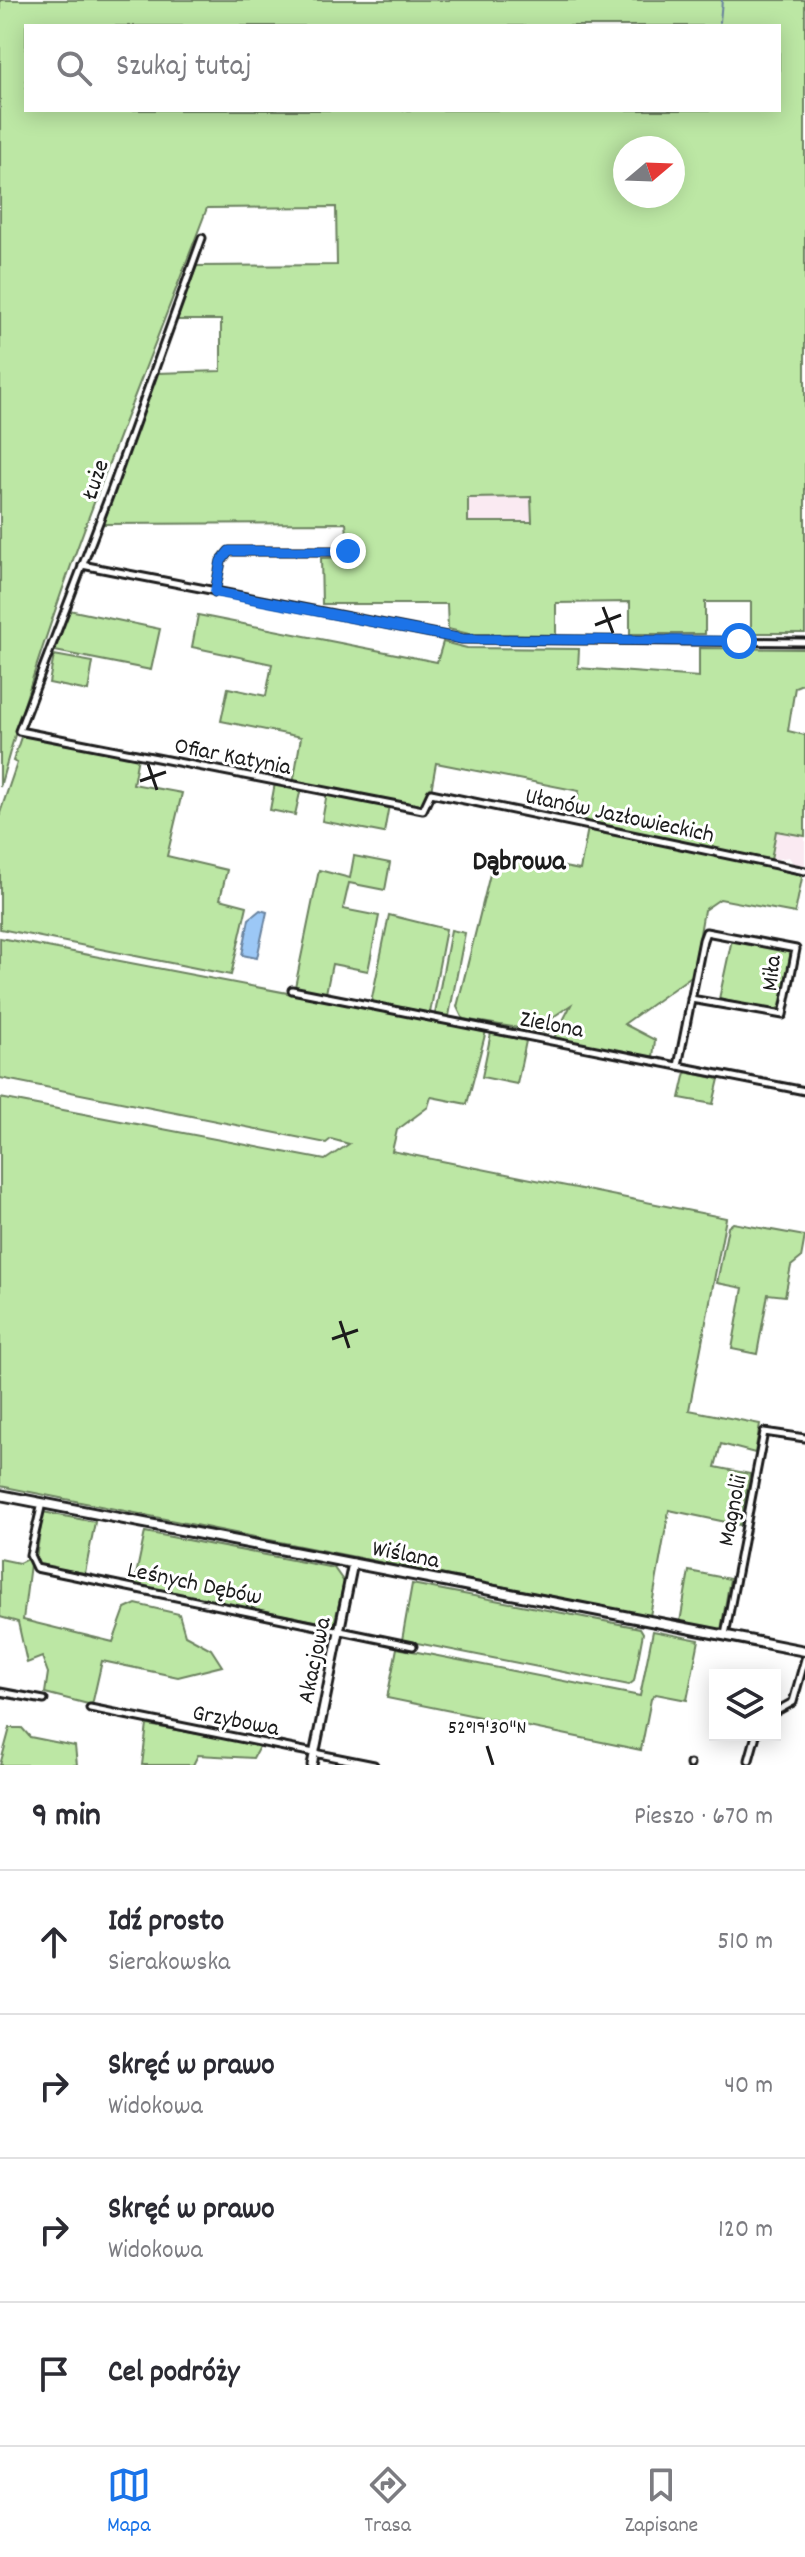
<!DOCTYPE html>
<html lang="pl">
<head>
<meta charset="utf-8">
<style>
	:root { --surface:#fff; --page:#f2f2f3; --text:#2b2b33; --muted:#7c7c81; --line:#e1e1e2; --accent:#1a73e8 }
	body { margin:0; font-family:Dekko,sans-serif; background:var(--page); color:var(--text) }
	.controls { position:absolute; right:24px; bottom:24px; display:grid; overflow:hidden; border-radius:0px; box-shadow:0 4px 20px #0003 }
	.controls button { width:72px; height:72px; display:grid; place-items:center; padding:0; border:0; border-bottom:2px solid var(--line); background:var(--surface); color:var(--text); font:40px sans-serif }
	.compass { position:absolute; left:613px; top:136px; width:72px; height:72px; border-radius:50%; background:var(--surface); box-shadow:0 4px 20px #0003; rotate:71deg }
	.stop { position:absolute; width:24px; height:24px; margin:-18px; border:6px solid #1a73e8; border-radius:50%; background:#fff }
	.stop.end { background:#1a73e8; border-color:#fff; box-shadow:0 2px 8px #0008 }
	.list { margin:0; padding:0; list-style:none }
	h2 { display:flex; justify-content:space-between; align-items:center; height:104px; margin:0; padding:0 32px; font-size:34px }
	h2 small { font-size:26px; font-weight:400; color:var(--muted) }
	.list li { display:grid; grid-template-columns:52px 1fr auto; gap:24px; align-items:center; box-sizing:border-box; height:144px; padding:0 32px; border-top:2px solid var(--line) }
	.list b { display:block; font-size:30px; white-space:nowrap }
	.list p { margin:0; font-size:26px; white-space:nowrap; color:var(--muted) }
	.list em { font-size:26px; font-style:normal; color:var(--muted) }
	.icon { flex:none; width:44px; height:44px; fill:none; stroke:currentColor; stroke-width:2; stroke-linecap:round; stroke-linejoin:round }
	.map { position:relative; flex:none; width:805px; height:1765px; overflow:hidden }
	.search { position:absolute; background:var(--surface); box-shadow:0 4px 20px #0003; left:24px; right:24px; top:24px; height:88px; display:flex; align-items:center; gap:20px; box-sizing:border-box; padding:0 28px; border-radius:0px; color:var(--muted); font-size:30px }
	.sheet { height:680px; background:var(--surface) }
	nav { display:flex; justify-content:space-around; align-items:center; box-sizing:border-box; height:112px; border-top:2px solid var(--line); background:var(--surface); font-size:22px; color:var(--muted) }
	nav a { display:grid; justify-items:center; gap:4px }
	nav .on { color:var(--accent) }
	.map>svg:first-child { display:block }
	.built { fill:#faeaf2 }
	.green { fill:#bce7a4; stroke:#6c8260; stroke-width:2; fill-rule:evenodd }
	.water { fill:#9cc8f6; stroke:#69839f; stroke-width:2 }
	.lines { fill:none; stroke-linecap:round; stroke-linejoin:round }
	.stream { stroke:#69839f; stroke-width:2 }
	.minor-casing { stroke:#1c1c1c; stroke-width:11 }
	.tertiary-casing { stroke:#1c1c1c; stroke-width:13 }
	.secondary-casing { stroke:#1c1c1c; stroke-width:14 }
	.minor { stroke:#fff; stroke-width:5 }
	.tertiary { stroke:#fff; stroke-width:7 }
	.secondary { stroke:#fff; stroke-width:8 }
	.route { stroke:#1a73e8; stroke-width:10 }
	.ticks { fill:none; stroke:#1c1c1c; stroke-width:3 }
	.labels { text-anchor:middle; stroke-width:6; stroke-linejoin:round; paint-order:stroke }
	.street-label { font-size:24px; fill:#1c1c1c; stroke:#fff }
	.quarter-label { font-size:28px; font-weight:bold; fill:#1c1c1c; stroke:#fff }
	.ticks-label { font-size:20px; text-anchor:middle; fill:#1c1c1c; stroke:#fff; stroke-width:6; stroke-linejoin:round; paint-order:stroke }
</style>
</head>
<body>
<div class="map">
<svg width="805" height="1765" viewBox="0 0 805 1765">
	<rect width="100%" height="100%" fill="#fff"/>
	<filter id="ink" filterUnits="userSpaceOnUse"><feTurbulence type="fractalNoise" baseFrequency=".0125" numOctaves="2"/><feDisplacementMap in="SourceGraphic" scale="16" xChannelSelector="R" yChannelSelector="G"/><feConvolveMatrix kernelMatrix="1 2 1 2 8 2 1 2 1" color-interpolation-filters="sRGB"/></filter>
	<g filter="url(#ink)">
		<g class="built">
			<polygon points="531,497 533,522 467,522 467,498"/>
			<polygon points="776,831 805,836 805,867 795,866 789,857 771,860"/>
		</g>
		<g class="green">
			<path d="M0,0H805V633H751V602H705V634H630V602L556,603V635L469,634L448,629L447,604H322L321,558L349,557L346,523L101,524L157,373L221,371V320H176L197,266L337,265L336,207L207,208C135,399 54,590 0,787ZM26,26H779V110H26ZM625,148H673V196H625ZM468,498L531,497L532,522H468Z"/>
			<polygon points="69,610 160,629 151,670 55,651"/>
			<polygon points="198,615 437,662 443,642 467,648 579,649 578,668 699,677 699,648 805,649 805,683 795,687 788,731 805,735 805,836 776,831 771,860 573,820 579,791 436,763 431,791 421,809 293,784 301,737 221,721 228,688 266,696 272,664 192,647"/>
			<polygon points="54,655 93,662 88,691 49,683"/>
			<polygon points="22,734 138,757 133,784 182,793 167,856 227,870 220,899 247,906 231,975 0,929 0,813 17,763 13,761"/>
			<polygon points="275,783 301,788 295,815 270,810"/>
			<polygon points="327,793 389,805 384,833 322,821"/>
			<polygon points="588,828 803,873 795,913 720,899 704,910 693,975 624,1024 655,1040 653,1057 554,1038 571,1005 553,1017 549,1033 463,1019 457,1007 495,854 580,870"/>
			<polygon points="354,856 390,863 385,890 349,883 343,909 379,916 368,971 332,964 326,993 295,987 319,870 350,878"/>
			<polygon points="389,915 446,929 430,1013 373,1002 372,998"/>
			<polygon points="451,930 465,933 449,1016 435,1014"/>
			<polygon points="0,938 486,1031 467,1104 431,1097 428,1107 397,1130 392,1151 726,1218 689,1410 760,1424 755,1453 721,1444 715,1467 750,1474 740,1525 669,1510 650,1616 0,1486 0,1098 325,1160 349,1144 331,1139 326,1143 0,1078"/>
			<polygon points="732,939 787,950 791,956 781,1006 774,1011 719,999"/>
			<polygon points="491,1033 526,1041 517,1084 482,1077"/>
			<polygon points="686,1072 719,1079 713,1104 680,1098"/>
			<polygon points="733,1223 805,1236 801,1258 791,1266 785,1296 768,1294 757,1354 732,1349 743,1288 717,1283 728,1227"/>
			<polygon points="43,1512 95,1522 85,1573 35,1565"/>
			<polygon points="145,1532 334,1568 344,1582 334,1625 134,1585"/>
			<polygon points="0,1559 19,1563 27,1559 30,1564 23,1620 113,1642 125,1609 136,1604 179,1614 185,1635 211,1649 222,1666 178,1677 102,1661 92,1705 45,1693 48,1673 42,1657 27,1663 18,1622 0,1617"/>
			<polygon points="689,1571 730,1579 721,1630 680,1622"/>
			<polygon points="412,1584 640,1628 643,1633 634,1681 629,1685 402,1640"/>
			<polygon points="653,1631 699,1640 687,1700 656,1694 651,1699 641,1750 387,1698 397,1648 640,1696"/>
			<polygon points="147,1725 148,1725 260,1745 253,1758 198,1755 193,1765 142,1765"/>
			<polygon points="10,1728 22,1728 30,1737 75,1746 77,1765 0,1765"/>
		</g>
		<polygon class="water" points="260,910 267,912 257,958 242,955 249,919"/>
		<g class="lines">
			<polyline class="stream" points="720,22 722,0"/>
			<defs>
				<g id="minor">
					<polyline points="202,238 111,491 19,731 423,810 431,793 805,871"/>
					<polyline points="82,565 462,639 805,642"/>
					<polyline points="215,592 221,561 229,551 348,551"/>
					<polyline points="292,990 805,1091"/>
					<polyline points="678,1066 703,940 706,932 796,949 783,1015 691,999"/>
					<polyline points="42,1503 30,1555 36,1568 413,1646"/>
					<polyline points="725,1635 764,1432 805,1438"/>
					<polyline points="0,1692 44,1700"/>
					<polyline points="90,1708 374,1765"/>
					<polyline points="775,1712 793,1702 805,1659"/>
					<polyline points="749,1760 756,1735"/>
					<polyline points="690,1765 690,1764"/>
				</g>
				<polyline id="tertiary" points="312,1765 353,1563"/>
				<polyline id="secondary" points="0,1495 805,1651"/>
			</defs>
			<use href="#minor" class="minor-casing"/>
			<use href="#tertiary" class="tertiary-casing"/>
			<use href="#secondary" class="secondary-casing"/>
			<use href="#minor" class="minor"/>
			<use href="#tertiary" class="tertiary"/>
			<use href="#secondary" class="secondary"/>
		</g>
	</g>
	<g class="lines" filter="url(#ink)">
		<polyline class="route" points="348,551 229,551 221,561 215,592 462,639 739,641"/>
	</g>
	<path class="ticks" d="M603,607L613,633M595,625L621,615M148,764L157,790M140,781L166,772M340,1321L349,1348M332,1339L358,1330M487,1746L493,1765"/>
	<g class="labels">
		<g class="street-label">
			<text transform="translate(94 479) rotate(-71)" y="8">Łuże</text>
			<text transform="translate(233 755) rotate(11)" y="8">Ofiar Katynia</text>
			<text transform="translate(620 814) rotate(12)" y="8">Ułanów Jazłowieckich</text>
			<text transform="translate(770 973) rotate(-84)" y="8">Miła</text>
			<text transform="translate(552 1023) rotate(11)" y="8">Zielona</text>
			<text transform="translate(731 1510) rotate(-79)" y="8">Magnolii</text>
			<text transform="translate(406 1553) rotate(11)" y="8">Wiślana</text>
			<text transform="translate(195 1582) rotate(12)" y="8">Leśnych Dębów</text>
			<text transform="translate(313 1660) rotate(-78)" y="8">Akacjowa</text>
			<text transform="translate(236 1719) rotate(11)" y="8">Grzybowa</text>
		</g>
		<g class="quarter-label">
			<text x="519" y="869">Dąbrowa</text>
		</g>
	</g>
	<g class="ticks-label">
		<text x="487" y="1733">52°19'30"N</text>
	</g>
</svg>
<div class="controls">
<button><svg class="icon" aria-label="layers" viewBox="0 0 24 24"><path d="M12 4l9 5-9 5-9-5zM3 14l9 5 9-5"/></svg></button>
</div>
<svg class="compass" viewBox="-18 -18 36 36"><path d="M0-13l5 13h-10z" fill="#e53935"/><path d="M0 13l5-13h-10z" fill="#7c7c81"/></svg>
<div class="stop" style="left:739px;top:641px"></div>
<div class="stop end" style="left:348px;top:551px"></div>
<div class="search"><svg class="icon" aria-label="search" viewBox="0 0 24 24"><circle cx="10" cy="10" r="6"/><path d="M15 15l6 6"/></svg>Szukaj tutaj</div>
</div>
<section class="sheet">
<h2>9 min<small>Pieszo · 670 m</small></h2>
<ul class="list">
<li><svg class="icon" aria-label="ahead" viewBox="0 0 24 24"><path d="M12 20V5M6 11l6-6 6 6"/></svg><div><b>Idź prosto</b><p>Sierakowska</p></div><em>510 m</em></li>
<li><svg class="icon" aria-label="right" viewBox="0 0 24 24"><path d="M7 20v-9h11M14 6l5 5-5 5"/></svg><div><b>Skręć w prawo</b><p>Widokowa</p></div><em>40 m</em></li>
<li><svg class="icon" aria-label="right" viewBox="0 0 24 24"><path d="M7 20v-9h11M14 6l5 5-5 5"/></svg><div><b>Skręć w prawo</b><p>Widokowa</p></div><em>120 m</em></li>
<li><svg class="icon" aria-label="arrive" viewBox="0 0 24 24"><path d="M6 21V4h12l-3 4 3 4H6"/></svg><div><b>Cel podróży</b></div></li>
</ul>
</section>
<nav>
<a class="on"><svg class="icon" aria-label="map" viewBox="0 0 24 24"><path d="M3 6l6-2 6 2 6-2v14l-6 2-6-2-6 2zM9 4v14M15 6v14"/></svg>Mapa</a>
<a><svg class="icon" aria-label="directions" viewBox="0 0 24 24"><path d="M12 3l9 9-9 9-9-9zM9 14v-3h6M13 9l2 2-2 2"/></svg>Trasa</a>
<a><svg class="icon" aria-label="saved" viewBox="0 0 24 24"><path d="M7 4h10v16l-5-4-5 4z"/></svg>Zapisane</a>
</nav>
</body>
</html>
